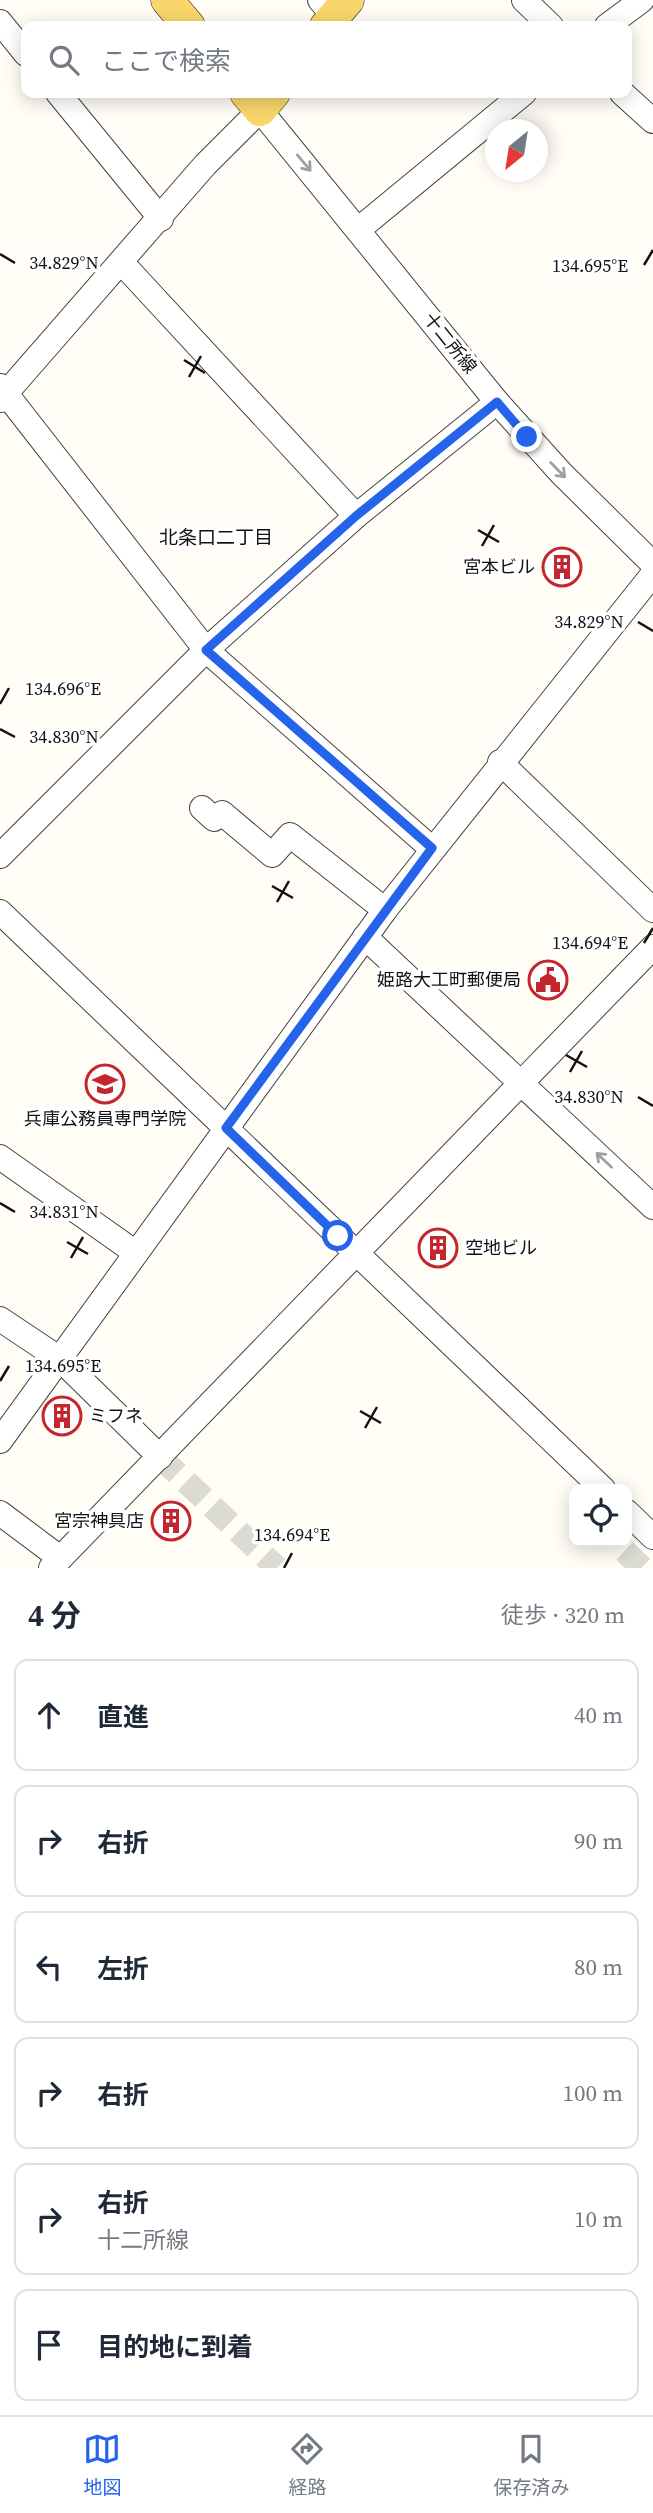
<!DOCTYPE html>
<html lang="ja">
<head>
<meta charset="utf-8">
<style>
	:root { --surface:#fff; --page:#f6f6f7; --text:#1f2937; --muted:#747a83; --line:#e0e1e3; --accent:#2563eb }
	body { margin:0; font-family:"Source Serif 4","Noto Sans JP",serif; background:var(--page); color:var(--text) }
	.controls { position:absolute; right:21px; bottom:21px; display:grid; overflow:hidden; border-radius:14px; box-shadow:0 4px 18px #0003 }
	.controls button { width:63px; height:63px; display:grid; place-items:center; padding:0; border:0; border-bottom:2px solid var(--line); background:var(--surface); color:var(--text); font:35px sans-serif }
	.compass { position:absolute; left:485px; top:119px; width:63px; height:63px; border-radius:50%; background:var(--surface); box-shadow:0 4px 18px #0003; rotate:210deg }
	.stop { position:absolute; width:21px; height:21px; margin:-16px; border:5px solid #2563eb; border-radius:50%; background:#fff }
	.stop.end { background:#2563eb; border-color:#fff; box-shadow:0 2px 7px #0008 }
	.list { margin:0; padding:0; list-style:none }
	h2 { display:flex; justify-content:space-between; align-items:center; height:91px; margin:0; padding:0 28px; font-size:30px }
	h2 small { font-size:23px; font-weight:400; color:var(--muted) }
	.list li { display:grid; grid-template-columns:46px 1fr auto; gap:21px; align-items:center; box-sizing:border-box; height:112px; margin:0 14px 14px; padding:0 14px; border:2px solid var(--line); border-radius:14px }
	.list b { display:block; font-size:26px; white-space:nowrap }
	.list p { margin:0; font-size:23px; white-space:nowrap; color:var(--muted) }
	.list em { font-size:23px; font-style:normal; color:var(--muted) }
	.icon { flex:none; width:38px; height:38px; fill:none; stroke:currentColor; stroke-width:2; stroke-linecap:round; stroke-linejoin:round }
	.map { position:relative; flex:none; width:653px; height:1568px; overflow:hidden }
	.search { position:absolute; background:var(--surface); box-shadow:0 4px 18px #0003; left:21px; right:21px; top:21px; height:77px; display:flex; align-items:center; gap:18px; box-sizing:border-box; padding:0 24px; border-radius:14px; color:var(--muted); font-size:26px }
	.sheet { height:847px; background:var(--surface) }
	nav { display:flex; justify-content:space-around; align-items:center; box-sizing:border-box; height:98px; border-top:2px solid var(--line); background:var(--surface); font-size:19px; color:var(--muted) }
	nav a { display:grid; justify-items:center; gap:4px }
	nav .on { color:var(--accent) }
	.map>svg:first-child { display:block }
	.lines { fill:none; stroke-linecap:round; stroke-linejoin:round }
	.minor-tunnel { stroke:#dbdad3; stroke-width:24; stroke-dasharray:24 12; stroke-linecap:butt }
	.minor-casing { stroke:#444; stroke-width:26 }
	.major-casing { stroke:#222; stroke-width:33 }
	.minor { stroke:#fff; stroke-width:24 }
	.major { stroke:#f9d66b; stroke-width:32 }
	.oneway { stroke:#a0a0a0 }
	.route { stroke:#2563eb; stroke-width:9 }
	.ticks { fill:none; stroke:#111; stroke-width:2.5 }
	.labels { text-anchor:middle; stroke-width:7; stroke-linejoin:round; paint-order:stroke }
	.street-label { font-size:18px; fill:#111; stroke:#fff }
	.poi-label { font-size:18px; fill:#111; stroke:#fff; text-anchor:end }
	.neighbourhood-label { font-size:19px; fill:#111; stroke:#fff }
	.ticks-label { font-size:18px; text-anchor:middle; fill:#111; stroke:#fff; stroke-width:7; stroke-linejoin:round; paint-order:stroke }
</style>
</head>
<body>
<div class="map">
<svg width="653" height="1568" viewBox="0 0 653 1568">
	<rect width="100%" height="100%" fill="#fffdf5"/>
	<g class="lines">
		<g class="minor-tunnel">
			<polyline points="160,1457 277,1568"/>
			<polyline points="625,1568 653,1538"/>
		</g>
		<defs>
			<g id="minor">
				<polyline points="320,0 334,16"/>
				<polyline points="524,0 551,26"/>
				<polyline points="0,22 26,54"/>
				<polyline points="607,26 642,0"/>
				<polyline points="58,93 161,219"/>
				<polyline points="622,93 653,121"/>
				<polyline points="359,229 524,93"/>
				<polyline points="122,263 356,516"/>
				<polyline points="0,386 206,650 431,848"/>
				<polyline points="0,400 205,165 260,110 497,402 561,473 653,564"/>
				<polyline points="500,762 653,910"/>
				<polyline points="202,808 214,819 222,813 272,855 290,835 385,910"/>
				<polyline points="0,856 206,650 356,516 497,402"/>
				<polyline points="0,912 603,1489"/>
				<polyline points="365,937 653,1207"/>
				<polyline points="0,1157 136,1253"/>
				<polyline points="0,1319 60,1359 160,1457"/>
				<polyline points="0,1441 385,910 653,574"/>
				<polyline points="627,1512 653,1537"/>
				<polyline points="0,1513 60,1558"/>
				<polyline points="51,1568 653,947"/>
			</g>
			<g id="major">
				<polyline points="167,0 189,26"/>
				<polyline points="326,26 348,0"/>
				<polyline points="246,93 260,110 274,93"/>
			</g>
		</defs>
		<use href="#minor" class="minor-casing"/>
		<use href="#major" class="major-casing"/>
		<use href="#minor" class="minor"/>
		<use href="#major" class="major"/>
	</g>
	<defs><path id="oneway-shaft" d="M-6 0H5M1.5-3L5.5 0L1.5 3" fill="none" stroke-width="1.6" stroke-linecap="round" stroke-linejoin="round" transform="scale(1.75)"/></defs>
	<g class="oneway">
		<use href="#oneway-shaft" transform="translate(304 163) rotate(50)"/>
		<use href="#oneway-shaft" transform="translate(558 470) rotate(46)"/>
		<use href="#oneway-shaft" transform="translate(604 1160) rotate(-136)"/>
	</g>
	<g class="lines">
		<polyline class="route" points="338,1236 226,1128 432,848 206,650 356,516 497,402 527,437"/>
	</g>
	<path class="ticks" d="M0,254L15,263M644,265L653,250M184,360L205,373M189,377L201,356M478,530L499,542M482,546L494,525M638,622L653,631M0,704L9,688M0,729L15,737M272,886L293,898M277,902L289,881M644,943L653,928M566,1055L587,1067M570,1072L582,1051M638,1097L653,1106M0,1203L15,1212M67,1242L88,1254M71,1258L83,1237M0,1381L9,1366M360,1411L381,1423M365,1428L377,1407M284,1568L292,1553"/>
	<defs>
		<symbol id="building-ring" viewBox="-11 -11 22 22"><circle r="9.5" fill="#fff" stroke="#c4262e" stroke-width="1.5"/><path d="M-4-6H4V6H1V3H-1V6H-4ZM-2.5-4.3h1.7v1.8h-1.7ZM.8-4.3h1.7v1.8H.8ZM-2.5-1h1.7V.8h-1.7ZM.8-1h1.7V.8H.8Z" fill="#c4262e"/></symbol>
		<symbol id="civic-ring" viewBox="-11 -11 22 22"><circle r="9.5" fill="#fff" stroke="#c4262e" stroke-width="1.5"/><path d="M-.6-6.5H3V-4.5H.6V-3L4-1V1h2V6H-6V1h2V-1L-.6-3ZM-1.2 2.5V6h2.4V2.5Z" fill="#c4262e"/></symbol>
		<symbol id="university-ring" viewBox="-11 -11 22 22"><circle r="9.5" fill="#fff" stroke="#c4262e" stroke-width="1.5"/><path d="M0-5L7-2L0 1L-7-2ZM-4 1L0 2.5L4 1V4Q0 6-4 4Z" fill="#c4262e"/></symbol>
	</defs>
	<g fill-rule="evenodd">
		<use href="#building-ring" x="540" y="545" width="44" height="44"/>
		<use href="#civic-ring" x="526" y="958" width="44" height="44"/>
		<use href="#university-ring" x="83" y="1062" width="44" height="44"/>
		<use href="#building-ring" x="416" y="1226" width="44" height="44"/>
		<use href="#building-ring" x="40" y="1394" width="44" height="44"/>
		<use href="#building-ring" x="149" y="1499" width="44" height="44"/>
	</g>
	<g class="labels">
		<g class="street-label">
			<text transform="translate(450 343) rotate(51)" y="6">十二所線</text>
		</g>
		<g class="poi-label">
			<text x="535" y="573">宮本ビル</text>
			<text x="521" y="986">姫路大工町郵便局</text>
			<text x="105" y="1125" text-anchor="middle">兵庫公務員専門学院</text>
			<text x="465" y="1254" text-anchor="start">空地ビル</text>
			<text x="89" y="1422" text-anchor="start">ミフネ</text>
			<text x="144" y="1527">宮宗神具店</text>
		</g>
		<g class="neighbourhood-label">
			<text x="216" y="544">北条口二丁目</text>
		</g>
	</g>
	<g class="ticks-label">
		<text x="64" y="269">34.829°N</text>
		<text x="590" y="272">134.695°E</text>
		<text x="589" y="628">34.829°N</text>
		<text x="63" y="695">134.696°E</text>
		<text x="64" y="743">34.830°N</text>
		<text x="590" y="949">134.694°E</text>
		<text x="589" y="1103">34.830°N</text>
		<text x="64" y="1218">34.831°N</text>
		<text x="63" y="1372">134.695°E</text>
		<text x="292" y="1541">134.694°E</text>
	</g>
</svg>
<div class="controls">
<button><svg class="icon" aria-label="locate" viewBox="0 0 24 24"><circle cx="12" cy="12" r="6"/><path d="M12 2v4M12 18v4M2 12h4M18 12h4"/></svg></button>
</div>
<svg class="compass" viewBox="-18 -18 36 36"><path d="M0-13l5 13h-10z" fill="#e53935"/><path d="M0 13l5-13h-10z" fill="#747a83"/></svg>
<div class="stop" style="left:338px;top:1236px"></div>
<div class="stop end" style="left:527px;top:437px"></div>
<div class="search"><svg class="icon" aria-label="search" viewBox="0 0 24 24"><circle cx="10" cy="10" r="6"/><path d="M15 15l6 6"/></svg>ここで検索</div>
</div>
<section class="sheet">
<h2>4 分<small>徒歩 · 320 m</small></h2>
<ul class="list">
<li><svg class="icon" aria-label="ahead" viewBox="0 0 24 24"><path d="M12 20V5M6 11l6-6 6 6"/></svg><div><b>直進</b></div><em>40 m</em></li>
<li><svg class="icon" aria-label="right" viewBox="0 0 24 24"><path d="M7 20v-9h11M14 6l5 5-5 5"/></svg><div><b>右折</b></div><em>90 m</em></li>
<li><svg class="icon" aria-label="left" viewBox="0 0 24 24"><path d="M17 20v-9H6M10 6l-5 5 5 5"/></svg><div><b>左折</b></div><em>80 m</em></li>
<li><svg class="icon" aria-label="right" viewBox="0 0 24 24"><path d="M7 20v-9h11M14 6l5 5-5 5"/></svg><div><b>右折</b></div><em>100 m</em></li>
<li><svg class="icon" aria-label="right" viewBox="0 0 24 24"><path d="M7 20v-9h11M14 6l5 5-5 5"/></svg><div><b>右折</b><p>十二所線</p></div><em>10 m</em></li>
<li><svg class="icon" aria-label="arrive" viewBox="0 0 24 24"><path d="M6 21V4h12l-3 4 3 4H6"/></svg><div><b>目的地に到着</b></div></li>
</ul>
</section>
<nav>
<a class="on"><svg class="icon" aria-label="map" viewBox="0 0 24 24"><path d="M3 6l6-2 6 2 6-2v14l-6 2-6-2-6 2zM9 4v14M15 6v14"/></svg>地図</a>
<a><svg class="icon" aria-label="directions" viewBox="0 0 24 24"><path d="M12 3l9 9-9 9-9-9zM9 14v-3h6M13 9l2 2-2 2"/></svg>経路</a>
<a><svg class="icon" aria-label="saved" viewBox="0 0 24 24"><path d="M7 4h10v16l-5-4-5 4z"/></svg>保存済み</a>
</nav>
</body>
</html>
